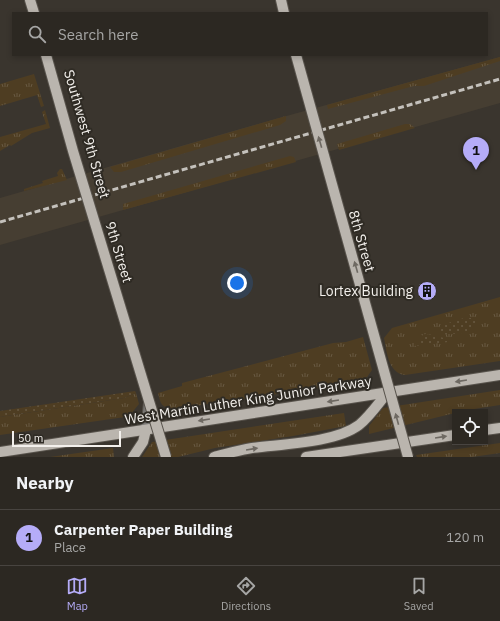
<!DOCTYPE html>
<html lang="en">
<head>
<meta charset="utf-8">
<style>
	:root { --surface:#2c2822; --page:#38342f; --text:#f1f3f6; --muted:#a6a6a5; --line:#484440; --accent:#b5acf8 }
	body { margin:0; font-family:"IBM Plex Sans",sans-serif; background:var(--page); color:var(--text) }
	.controls { position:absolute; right:12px; bottom:12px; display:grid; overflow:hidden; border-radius:0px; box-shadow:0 2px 6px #0003 }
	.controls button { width:36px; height:36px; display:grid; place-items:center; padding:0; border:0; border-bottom:1px solid var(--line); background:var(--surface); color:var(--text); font:20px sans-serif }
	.scale { position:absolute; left:12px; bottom:10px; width:109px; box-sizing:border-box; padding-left:4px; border:2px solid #f3f0ec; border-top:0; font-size:11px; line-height:14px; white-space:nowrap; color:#f3f0ec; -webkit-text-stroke:3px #2f2b24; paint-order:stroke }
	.you { position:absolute; left:237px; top:283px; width:14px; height:14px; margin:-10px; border:3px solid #fff; border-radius:50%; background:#1a73e8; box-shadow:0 0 0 6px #1a73e833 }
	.badge { display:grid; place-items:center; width:26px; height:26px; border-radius:50%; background:var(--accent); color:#111; font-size:13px; font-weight:700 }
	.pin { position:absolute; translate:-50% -33px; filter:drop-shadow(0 1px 2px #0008) }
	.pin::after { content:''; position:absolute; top:21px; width:14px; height:12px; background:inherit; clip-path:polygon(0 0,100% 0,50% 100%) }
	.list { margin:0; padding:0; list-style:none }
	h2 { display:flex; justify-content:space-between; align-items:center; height:52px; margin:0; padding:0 16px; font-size:17px }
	h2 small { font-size:13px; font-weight:400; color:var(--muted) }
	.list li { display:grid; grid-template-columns:26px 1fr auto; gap:12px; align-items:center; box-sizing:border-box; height:56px; padding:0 16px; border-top:1px solid var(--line) }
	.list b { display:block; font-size:15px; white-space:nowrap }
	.list p { margin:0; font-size:13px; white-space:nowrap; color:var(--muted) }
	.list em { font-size:13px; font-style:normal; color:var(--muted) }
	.icon { flex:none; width:22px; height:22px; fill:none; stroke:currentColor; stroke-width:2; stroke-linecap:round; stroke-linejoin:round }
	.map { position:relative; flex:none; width:500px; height:457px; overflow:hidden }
	.search { position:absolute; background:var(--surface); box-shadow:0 2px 6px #0003; left:12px; right:12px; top:12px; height:44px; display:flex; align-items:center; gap:10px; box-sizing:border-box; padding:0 14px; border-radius:0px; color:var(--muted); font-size:15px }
	.sheet { height:108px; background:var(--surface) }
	nav { display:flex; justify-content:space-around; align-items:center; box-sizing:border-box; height:56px; border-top:1px solid var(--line); background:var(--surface); font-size:11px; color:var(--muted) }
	nav a { display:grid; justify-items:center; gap:2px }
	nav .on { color:var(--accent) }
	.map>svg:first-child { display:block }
	.built { fill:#463e32 }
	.grass { fill:url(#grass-tufts) }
	.garden { fill:url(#garden-dots) }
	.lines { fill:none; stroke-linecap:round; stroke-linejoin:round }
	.minor-casing { stroke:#58534c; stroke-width:12 }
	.major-casing { stroke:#58534c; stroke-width:12 }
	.minor { stroke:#787673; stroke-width:10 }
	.major { stroke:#bab5ae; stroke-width:10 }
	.rail { stroke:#c4c1bc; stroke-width:3; stroke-dasharray:6 3; stroke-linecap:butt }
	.major-bridge-casing { stroke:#58534c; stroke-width:12; stroke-linecap:butt }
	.major-bridge { stroke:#bab5ae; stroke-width:10 }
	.oneway { fill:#6e6962 }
	.labels { text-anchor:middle; stroke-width:4; stroke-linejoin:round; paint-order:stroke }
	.street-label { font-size:14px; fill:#f3f0ec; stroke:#2f2b24 }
	.poi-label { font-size:14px; fill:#f3f0ec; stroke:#2f2b24; text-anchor:end }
</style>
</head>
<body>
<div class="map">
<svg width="500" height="457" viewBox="0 0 500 457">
	<defs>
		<pattern id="grass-tufts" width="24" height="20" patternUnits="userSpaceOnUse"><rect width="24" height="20" fill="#4e3d22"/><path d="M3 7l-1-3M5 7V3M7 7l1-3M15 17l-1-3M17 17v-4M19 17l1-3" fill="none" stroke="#685942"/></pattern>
		<pattern id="garden-dots" width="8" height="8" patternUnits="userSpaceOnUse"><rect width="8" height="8" fill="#4e3d22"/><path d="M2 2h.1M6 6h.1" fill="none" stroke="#685942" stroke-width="1.8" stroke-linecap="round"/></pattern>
	</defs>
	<rect width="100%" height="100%" fill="#3a352e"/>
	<polygon class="built" points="500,57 500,103 0,245 0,198 272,120"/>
	<g class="grass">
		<polygon points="500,57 500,61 424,86 414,86 328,109 327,105"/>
		<polygon points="34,74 44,106 41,107 37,95 0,106 0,84"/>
		<polygon points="45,110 50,128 32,133 11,146 10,145 0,151 0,137 46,124 42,112"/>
		<polygon points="286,116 286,121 280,125 121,172 114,172 110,167"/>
		<polygon points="405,124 410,124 415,128 339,150 337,144"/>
		<polygon points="290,156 294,157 296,162 123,210 123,204"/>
		<polygon points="60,169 62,169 67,180 24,191 24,189 43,183 42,181 58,176 57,173"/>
		<path d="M500,297V361L405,375C388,373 387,352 384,338L392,328Z"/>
		<path d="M363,337L372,370L367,377L360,382L174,409C161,407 161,405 158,393L182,386V383L333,343L346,342Z"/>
		<polygon points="500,390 500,405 455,412 455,413 369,434 369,426 383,408"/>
		<polygon points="136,393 139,404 130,415 125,417 0,435 0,417 124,398"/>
		<polygon points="344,413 346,426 293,436 215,448 178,457 142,457 152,442"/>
		<polygon points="500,443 500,453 472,457 417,457 416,455"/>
		<polygon points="113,448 114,457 50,457"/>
	</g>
	<g class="garden">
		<path d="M464,318H471L475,321V327C466,335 451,334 440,334L438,329L442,325Z"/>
		<polygon points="425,334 434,335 450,340 448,342 414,346 421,336"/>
		<polygon points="135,391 136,393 124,398 0,417 0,411"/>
	</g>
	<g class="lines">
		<defs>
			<polyline id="minor" points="146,430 149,403"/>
			<g id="major">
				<polyline points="30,0 34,13"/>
				<polyline points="281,0 284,13"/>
				<polyline points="485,430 500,428"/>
				<polyline points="0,452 500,375"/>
				<polyline points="133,457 143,442 146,430"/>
				<path d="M214,457C226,454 239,450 252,448C282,444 335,443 359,425C370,416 378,404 387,393"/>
				<polyline points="306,457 455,435"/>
			</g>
		</defs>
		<use href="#minor" class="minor-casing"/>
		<use href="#major" class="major-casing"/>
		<use href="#minor" class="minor"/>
		<use href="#major" class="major"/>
		<polyline class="rail" points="0,222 500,79"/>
		<defs>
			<g id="major-bridge">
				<polyline points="46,55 73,151 166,457"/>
				<polyline points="296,55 408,457"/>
			</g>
		</defs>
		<use href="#major-bridge" class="major-bridge-casing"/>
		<use href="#major-bridge" class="major-bridge"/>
	</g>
	<defs><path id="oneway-solid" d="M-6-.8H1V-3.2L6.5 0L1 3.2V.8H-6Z"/></defs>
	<g class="oneway">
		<use href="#oneway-solid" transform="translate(320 142) rotate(-106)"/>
		<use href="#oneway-solid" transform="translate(356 267) rotate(-106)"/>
		<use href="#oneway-solid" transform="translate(461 381) rotate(171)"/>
		<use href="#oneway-solid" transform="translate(333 401) rotate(171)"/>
		<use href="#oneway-solid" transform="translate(397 419) rotate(-105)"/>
		<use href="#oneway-solid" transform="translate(204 420) rotate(171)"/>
		<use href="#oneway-solid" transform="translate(441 437) rotate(-9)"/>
		<use href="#oneway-solid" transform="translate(252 449) rotate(-9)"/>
	</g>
	<defs>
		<symbol id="building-disc" viewBox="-11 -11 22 22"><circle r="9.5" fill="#b5acf8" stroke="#2f2b24"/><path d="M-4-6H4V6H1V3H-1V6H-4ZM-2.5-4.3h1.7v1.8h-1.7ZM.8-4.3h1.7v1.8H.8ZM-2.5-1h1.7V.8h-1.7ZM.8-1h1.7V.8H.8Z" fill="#111"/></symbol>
	</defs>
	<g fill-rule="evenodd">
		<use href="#building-disc" x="416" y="280" width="22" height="22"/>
	</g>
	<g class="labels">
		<g class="street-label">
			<text transform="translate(87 134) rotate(74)" y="5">Southwest 9th Street</text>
			<text transform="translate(362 241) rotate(74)" y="5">8th Street</text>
			<text transform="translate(119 252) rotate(73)" y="5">9th Street</text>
			<text transform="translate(248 400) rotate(-9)" y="5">West Martin Luther King Junior Parkway</text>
		</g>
		<g class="poi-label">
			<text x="413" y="296">Lortex Building</text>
		</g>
	</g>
</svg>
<div class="controls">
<button><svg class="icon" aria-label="locate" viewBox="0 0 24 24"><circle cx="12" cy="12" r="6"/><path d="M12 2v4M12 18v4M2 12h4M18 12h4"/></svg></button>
</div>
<div class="scale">50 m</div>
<div class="you"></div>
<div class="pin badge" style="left:476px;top:170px">1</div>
<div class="search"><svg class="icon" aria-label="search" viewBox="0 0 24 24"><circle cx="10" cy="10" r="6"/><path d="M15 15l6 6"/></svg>Search here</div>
</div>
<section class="sheet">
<h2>Nearby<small></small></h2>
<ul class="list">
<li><span class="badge">1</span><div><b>Carpenter Paper Building</b><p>Place</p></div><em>120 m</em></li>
</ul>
</section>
<nav>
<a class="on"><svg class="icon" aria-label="map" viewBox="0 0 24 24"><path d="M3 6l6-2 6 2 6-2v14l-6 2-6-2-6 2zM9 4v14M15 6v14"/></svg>Map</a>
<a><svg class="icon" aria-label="directions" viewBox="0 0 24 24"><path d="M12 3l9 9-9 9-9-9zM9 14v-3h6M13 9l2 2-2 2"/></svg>Directions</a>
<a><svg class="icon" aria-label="saved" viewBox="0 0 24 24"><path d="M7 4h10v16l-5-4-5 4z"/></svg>Saved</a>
</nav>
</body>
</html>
